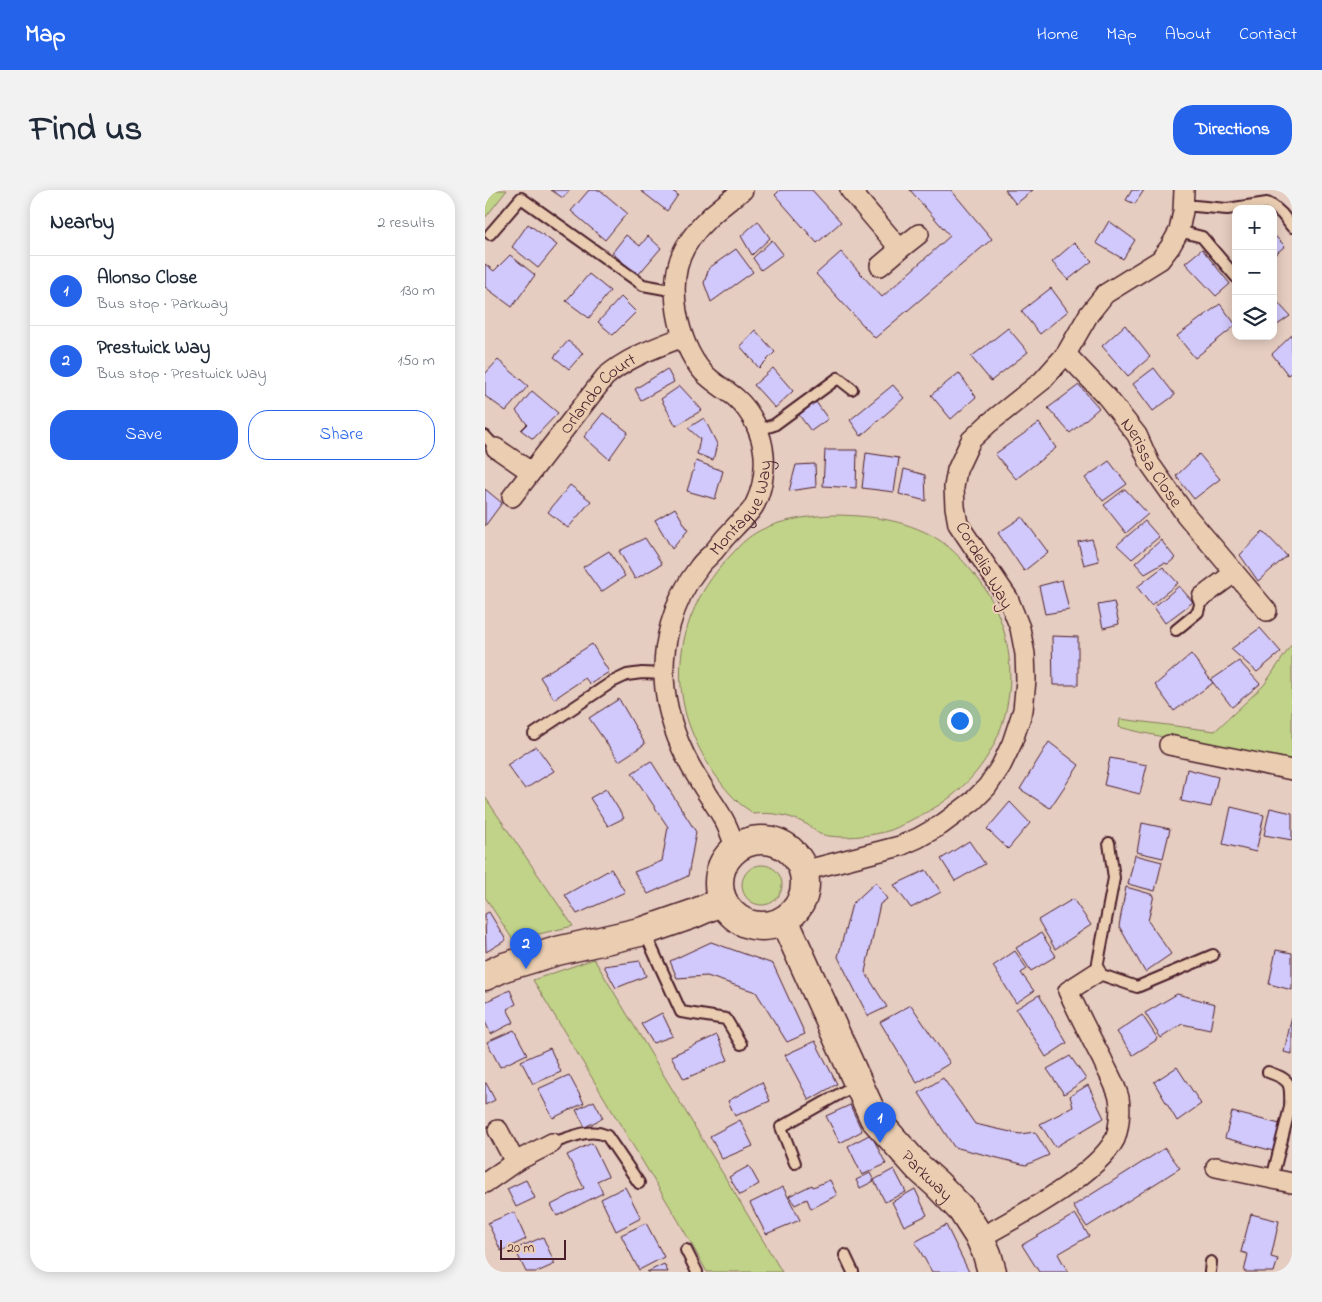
<!DOCTYPE html>
<html lang="en">
<head>
<meta charset="utf-8">
<style>
	:root { --surface:#fff; --page:#f2f2f3; --text:#1f2937; --muted:#747a83; --line:#e0e1e3; --accent:#2563eb }
	body { margin:0; font-family:"Indie Flower",sans-serif; background:var(--page); color:var(--text) }
	.controls { position:absolute; right:15px; top:15px; display:grid; overflow:hidden; border-radius:10px; box-shadow:0 2px 12px #0003 }
	.controls button { width:45px; height:45px; display:grid; place-items:center; padding:0; border:0; border-bottom:1px solid var(--line); background:var(--surface); color:var(--text); font:25px sans-serif }
	.scale { position:absolute; left:15px; bottom:12px; width:66px; box-sizing:border-box; padding-left:5px; border:2px solid #4a1f2b; border-top:0; font-size:14px; line-height:18px; white-space:nowrap; color:#4a1f2b; -webkit-text-stroke:4px #ebceb2; paint-order:stroke }
	.you { position:absolute; left:474px; top:530px; width:18px; height:18px; margin:-12px; border:4px solid #fff; border-radius:50%; background:#1a73e8; box-shadow:0 0 0 8px #1a73e833 }
	.badge { display:grid; place-items:center; width:32px; height:32px; border-radius:50%; background:var(--accent); color:#fff; font-size:16px; font-weight:700 }
	.pin { position:absolute; translate:-50% -41px; filter:drop-shadow(0 1px 2px #0008) }
	.pin::after { content:''; position:absolute; top:26px; width:18px; height:15px; background:inherit; clip-path:polygon(0 0,100% 0,50% 100%) }
	.list { margin:0; padding:0; list-style:none }
	h2 { display:flex; justify-content:space-between; align-items:center; height:65px; margin:0; padding:0 20px; font-size:21px }
	h2 small { font-size:16px; font-weight:400; color:var(--muted) }
	.list li { display:grid; grid-template-columns:32px 1fr auto; gap:15px; align-items:center; box-sizing:border-box; height:70px; padding:0 20px; border-top:1px solid var(--line) }
	.list b { display:block; font-size:19px; white-space:nowrap }
	.list p { margin:0; font-size:16px; white-space:nowrap; color:var(--muted) }
	.list em { font-size:16px; font-style:normal; color:var(--muted) }
	.actions { display:flex; gap:10px; padding:15px 20px }
	.actions a { flex:1; padding:11px 0; border:1px solid var(--accent); border-radius:20px; text-align:center; font-size:18px; color:var(--accent) }
	.actions .main { background:var(--accent); color:#fff }
	.icon { flex:none; width:28px; height:28px; fill:none; stroke:currentColor; stroke-width:2; stroke-linecap:round; stroke-linejoin:round }
	.map { position:relative; flex:none; width:807px; height:1082px; overflow:hidden; border-radius:20px }
	header { display:flex; align-items:center; gap:30px; box-sizing:border-box; height:70px; padding:0 25px; background:var(--accent); color:#fff }
	header strong { font-size:24px }
	nav { display:flex; gap:28px; margin-inline-start:auto; font-size:18px }
	.intro { display:flex; align-items:center; justify-content:space-between; box-sizing:border-box; height:120px; padding:0 30px }
	h1 { margin:0; font-size:35px }
	.button { padding:12px 22px; border-radius:20px; background:var(--accent); color:#fff; font-size:18px; font-weight:700 }
	main { display:flex; gap:30px; padding:0 30px }
	aside { flex:1; background:var(--surface); border-radius:20px; box-shadow:0 2px 12px #0003 }
	.map>svg:first-child { display:block }
	.green { fill:#c0d388; stroke:#85795a }
	.building { fill:#d1c9fb; stroke:#4a1f2b }
	.lines { fill:none; stroke-linecap:round; stroke-linejoin:round }
	.lane-casing { stroke:#4a1f2b; stroke-width:14 }
	.street-casing { stroke:#4a1f2b; stroke-width:22 }
	.secondary-casing { stroke:#4a1f2b; stroke-width:31 }
	.lane { stroke:#ebceb2; stroke-width:10 }
	.street { stroke:#ebceb2; stroke-width:19 }
	.secondary { stroke:#ebceb2; stroke-width:28 }
	.labels { text-anchor:middle; stroke-width:4; stroke-linejoin:round; paint-order:stroke }
	.street-label { font-size:18px; fill:#4a1f2b; stroke:#ebceb2 }
</style>
</head>
<body>
<header>
<strong>Map</strong>
<nav><a>Home</a><a>Map</a><a>About</a><a>Contact</a></nav>
</header>
<div class="intro"><h1>Find us</h1><a class="button">Directions</a></div>
<main>
<aside>
<h2>Nearby<small>2 results</small></h2>
<ul class="list">
<li><span class="badge">1</span><div><b>Alonso Close</b><p>Bus stop · Parkway</p></div><em>130 m</em></li>
<li><span class="badge">2</span><div><b>Prestwick Way</b><p>Bus stop · Prestwick Way</p></div><em>150 m</em></li>
</ul>
<div class="actions"><a class="main">Save</a><a>Share</a></div>
</aside>
<div class="map">
<svg width="807" height="1082" viewBox="0 0 807 1082">
	<rect width="100%" height="100%" fill="#e6cdc1"/>
	<filter id="ink" filterUnits="userSpaceOnUse"><feTurbulence type="fractalNoise" baseFrequency=".02" numOctaves="2"/><feDisplacementMap in="SourceGraphic" scale="10" xChannelSelector="R" yChannelSelector="G"/><feConvolveMatrix kernelMatrix="1 2 1 2 8 2 1 2 1" color-interpolation-filters="sRGB"/></filter>
	<g filter="url(#ink)">
		<g class="green">
			<polygon points="0,0 22,0 0,28"/>
			<path d="M345,325C381,325 420,329 451,348C469,359 481,374 494,390C540,452 535,544 477,597C464,610 447,620 430,628C422,632 414,637 406,640C389,646 352,650 335,644C331,642 327,638 323,635C305,625 288,622 268,624C264,619 258,617 253,612C230,590 208,553 200,521C186,463 205,407 246,365C251,360 256,353 262,349C284,331 317,327 345,325Z"/>
			<path d="M807,454V570C750,558 691,552 634,537L635,529L730,541L779,495Z"/>
			<polygon points="0,607 88,736 28,750 0,707"/>
			<circle cx="277" cy="695" r="20"/>
			<polygon points="109,769 297,1082 222,1082 193,1030 48,790"/>
		</g>
		<g class="building">
			<polygon points="66,0 85,0 78,8"/>
			<polygon points="104,0 115,0 142,23 120,50 86,21"/>
			<polygon points="155,0 186,0 193,5 182,21"/>
			<polygon points="295,0 327,0 356,32 332,53 290,5"/>
			<polygon points="425,0 466,0 507,49 390,148 331,84 356,62 397,107 465,46"/>
			<polygon points="520,0 548,0 531,14"/>
			<polygon points="647,0 659,0 650,14 641,10"/>
			<polygon points="273,31 285,48 267,65 256,46"/>
			<polygon points="624,31 650,50 638,69 611,53"/>
			<polygon points="43,34 72,55 53,78 27,57"/>
			<polygon points="788,44 800,56 788,66"/>
			<polygon points="141,45 155,56 163,46 176,58 153,85 127,63"/>
			<polygon points="287,50 298,64 276,80 268,68"/>
			<polygon points="589,53 607,71 583,90 567,72"/>
			<polygon points="251,59 268,82 226,112 219,93 224,78"/>
			<polygon points="717,59 745,94 731,106 700,73"/>
			<polygon points="25,65 50,85 27,117 0,97 0,74 9,81"/>
			<polygon points="104,84 125,101 104,128 81,111"/>
			<polygon points="566,98 583,121 555,144 536,121"/>
			<polygon points="136,107 151,122 128,145 113,132"/>
			<polygon points="788,107 805,126 788,138"/>
			<polygon points="735,114 751,135 710,168 692,146"/>
			<polygon points="640,135 665,167 643,186 617,156"/>
			<polygon points="523,138 543,162 506,191 486,167"/>
			<polygon points="270,140 290,162 274,178 255,156"/>
			<polygon points="807,145 807,182 803,185 787,164"/>
			<polygon points="83,151 98,163 84,179 69,167"/>
			<polygon points="13,170 43,196 21,221 0,206 0,184"/>
			<polygon points="288,178 308,201 290,218 269,195"/>
			<polygon points="669,178 690,205 668,221 648,194"/>
			<polygon points="182,179 189,192 156,210 150,199"/>
			<polygon points="474,183 491,207 466,229 446,205"/>
			<polygon points="408,195 419,208 376,246 365,230"/>
			<polygon points="594,195 614,218 585,243 563,218"/>
			<polygon points="195,196 217,220 191,236 176,209"/>
			<polygon points="47,201 73,223 48,249 36,240 42,234 31,221"/>
			<polygon points="331,212 343,229 326,241 314,225"/>
			<polygon points="118,223 143,242 124,269 99,247"/>
			<polygon points="219,228 232,254 228,270 212,264 215,249 203,238"/>
			<polygon points="554,233 571,258 531,289 510,264"/>
			<polygon points="340,260 372,260 371,298 338,296"/>
			<polygon points="381,263 414,268 409,302 377,298"/>
			<polygon points="714,264 735,289 709,309 691,286"/>
			<polygon points="211,271 238,281 230,309 202,301"/>
			<polygon points="624,271 642,294 618,311 600,288"/>
			<polygon points="330,274 331,297 304,301 311,275"/>
			<polygon points="419,279 440,285 441,311 414,304"/>
			<polygon points="85,295 106,311 83,338 63,322"/>
			<polygon points="0,299 17,313 0,336"/>
			<polygon points="640,299 663,324 641,343 619,315"/>
			<polygon points="190,318 203,340 187,359 170,330"/>
			<polygon points="537,327 563,362 539,381 513,343"/>
			<polygon points="660,331 674,347 647,369 632,355"/>
			<polygon points="778,341 802,366 773,391 755,365"/>
			<polygon points="160,348 177,374 150,389 134,361"/>
			<polygon points="607,349 614,371 599,375 593,352"/>
			<polygon points="676,350 690,368 683,374 679,373 660,384 650,373"/>
			<polygon points="124,361 140,386 116,402 98,377"/>
			<polygon points="678,377 693,393 666,415 652,397"/>
			<polygon points="577,390 584,420 560,424 554,396"/>
			<polygon points="694,396 708,412 680,433 669,417"/>
			<polygon points="629,412 634,434 618,438 613,415"/>
			<polygon points="775,438 796,462 772,482 746,459"/>
			<polygon points="567,446 593,447 593,495 568,495"/>
			<polygon points="107,454 124,482 105,494 100,488 69,509 55,487"/>
			<polygon points="706,464 728,493 689,521 670,495"/>
			<polygon points="754,471 775,494 747,517 726,490"/>
			<polygon points="134,509 160,554 134,571 104,528"/>
			<polygon points="564,552 594,575 565,618 535,599"/>
			<polygon points="51,556 69,581 40,599 22,575"/>
			<polygon points="625,568 662,575 655,604 619,595"/>
			<polygon points="166,571 211,642 203,686 163,704 149,682 177,671 183,637 147,583"/>
			<polygon points="702,579 733,587 726,617 696,611"/>
			<polygon points="121,599 139,628 123,636 105,608"/>
			<polygon points="525,612 545,633 523,659 502,639"/>
			<polygon points="746,617 779,625 771,662 738,654"/>
			<polygon points="785,618 807,623 807,650 779,645"/>
			<polygon points="657,633 685,639 678,668 652,662"/>
			<polygon points="484,651 500,674 470,691 456,669"/>
			<polygon points="650,665 677,672 670,701 643,694"/>
			<polygon points="126,679 140,702 92,724 80,705"/>
			<polygon points="441,680 456,702 426,718 409,695"/>
			<polygon points="391,692 402,709 395,714 380,782 402,817 383,826 353,767 367,714"/>
			<polygon points="641,697 669,705 663,731 686,764 660,782 634,736"/>
			<polygon points="588,709 606,735 570,759 553,730"/>
			<polygon points="4,722 21,750 1,762 0,724"/>
			<polygon points="556,743 571,766 546,781 531,758"/>
			<polygon points="226,752 288,774 320,844 302,852 271,802 222,786 192,788 185,771"/>
			<polygon points="791,760 807,763 807,800 784,794"/>
			<polygon points="530,761 542,779 536,783 549,801 531,813 508,776"/>
			<polygon points="155,771 161,786 131,798 119,776"/>
			<polygon points="25,800 31,814 22,819 29,832 6,844 0,832 0,812"/>
			<polygon points="692,804 730,814 725,840 697,834 676,848 660,823"/>
			<polygon points="554,805 582,853 561,867 531,819"/>
			<polygon points="426,815 465,873 432,893 395,832"/>
			<polygon points="177,823 188,846 168,853 156,834"/>
			<polygon points="657,825 673,849 648,865 632,842"/>
			<polygon points="807,826 807,864 799,862"/>
			<polygon points="29,840 42,864 15,877 2,852"/>
			<polygon points="232,845 243,870 199,889 186,866"/>
			<polygon points="330,851 352,894 324,910 300,865"/>
			<polygon points="65,858 76,882 48,894 36,871"/>
			<polygon points="585,866 601,889 579,904 562,879"/>
			<polygon points="692,877 716,914 692,931 669,892"/>
			<polygon points="84,885 99,913 68,928 53,899"/>
			<polygon points="458,888 490,934 535,944 550,942 564,965 541,975 469,957 434,903"/>
			<polygon points="277,892 285,911 250,926 243,911"/>
			<polygon points="0,893 1,893 10,910 0,915"/>
			<polygon points="603,895 619,928 570,957 555,934 588,917 585,906"/>
			<polygon points="109,911 118,928 100,937 91,920"/>
			<polygon points="365,915 377,941 355,953 341,926"/>
			<polygon points="747,922 799,935 792,962 740,948"/>
			<polygon points="255,930 268,956 237,969 225,946"/>
			<polygon points="386,944 401,974 377,985 363,956"/>
			<polygon points="107,953 123,986 112,991 118,1003 72,1026 66,1015 99,998 82,965"/>
			<polygon points="680,958 695,978 602,1037 588,1016"/>
			<polygon points="264,976 274,994 255,1005 244,987"/>
			<polygon points="409,979 421,1002 400,1012 389,990"/>
			<polygon points="385,983 389,991 375,998 371,990"/>
			<polygon points="41,990 50,1008 31,1017 22,999"/>
			<polygon points="345,990 352,1005 326,1019 322,1009 310,1015 304,1006 327,995 328,997"/>
			<polygon points="140,997 156,1028 131,1041 116,1009"/>
			<polygon points="298,997 315,1030 281,1044 265,1013"/>
			<polygon points="430,999 442,1025 419,1036 407,1012"/>
			<polygon points="29,1022 41,1049 16,1061 3,1033"/>
			<polygon points="590,1024 604,1046 573,1064 583,1082 554,1082 537,1055"/>
			<polygon points="766,1024 794,1031 786,1067 793,1069 789,1082 759,1082 763,1064 756,1062"/>
			<polygon points="161,1033 179,1067 154,1080 136,1045"/>
			<polygon points="461,1035 484,1082 447,1082 430,1052"/>
			<polygon points="58,1047 70,1074 52,1082 41,1082 30,1059"/>
			<polygon points="179,1074 183,1082 162,1082"/>
		</g>
		<g class="lines">
			<defs>
				<g id="lane">
					<polyline points="699,15 742,19 782,13 788,16 797,24 807,37"/>
					<polyline points="694,41 717,47 751,87"/>
					<polyline points="5,44 36,8 158,95 191,101"/>
					<polyline points="273,240 289,235 353,188 367,199"/>
					<polyline points="0,246 11,258"/>
					<polyline points="691,440 713,422 717,407"/>
					<polyline points="49,544 127,492 142,485 157,483 179,484"/>
					<polyline points="624,653 629,688 611,783 652,797 728,765"/>
					<polyline points="159,741 196,822 241,829 256,854"/>
					<path d="M783,882C806,890 806,893 805,917L787,989"/>
					<path d="M67,953C85,948 105,937 122,946L154,993"/>
					<polyline points="310,973 296,937 372,894"/>
					<polyline points="201,1060 212,1082"/>
					<polyline points="360,1065 368,1082"/>
					<polyline points="725,1082 726,1072"/>
				</g>
				<g id="street">
					<polyline points="365,0 415,59 434,44"/>
					<polyline points="395,76 415,59"/>
					<path id="s1" d="M581,164L622,207L652,245L665,274L701,325L782,421"/>
					<polyline points="11,258 46,282"/>
					<path id="s2" d="M27,307L120,187C143,167 170,158 198,147"/>
					<polyline points="717,407 749,383"/>
					<polyline points="684,555 807,580"/>
					<path id="s3" d="M251,659C248,651 245,642 241,634C234,619 223,606 215,592C197,564 184,533 180,499C175,457 188,410 214,377C218,371 225,366 230,360C236,352 243,344 250,337C256,330 266,323 270,314C277,300 280,281 279,265C277,244 267,222 251,208C240,199 227,192 218,182C192,153 180,91 201,56C217,30 235,18 258,0"/>
					<polyline points="318,681 415,656 433,648 456,635 488,611 502,597 516,576 527,553 538,520 541,490 540,464 535,438 523,408 473,334 470,317 469,297 472,280 486,250 503,234 557,191 581,164 604,124 620,104 675,70 685,57 694,41 698,21 699,0"/>
					<polyline points="13,940 30,972"/>
					<polyline points="731,977 807,993"/>
					<polyline points="0,993 30,972 67,953"/>
					<path d="M495,1048C531,1028 612,985 630,949C634,939 636,919 634,908C631,895 622,881 617,869C605,847 594,824 583,801L611,783"/>
				</g>
				<g id="secondary">
					<circle cx="277" cy="693" r="43"/>
					<path id="s4" d="M299,730L389,928L433,977L452,994L477,1020L495,1048L502,1064L507,1082"/>
					<polyline points="0,786 19,777 72,761 159,741 208,724 238,711"/>
				</g>
			</defs>
			<use href="#lane" class="lane-casing"/>
			<use href="#street" class="street-casing"/>
			<use href="#secondary" class="secondary-casing"/>
			<use href="#lane" class="lane"/>
			<use href="#street" class="street"/>
			<use href="#secondary" class="secondary"/>
		</g>
	</g>
	<g class="labels">
		<g class="street-label">
			<text dy="6" stroke="none"><textPath href="#s2" startOffset="135">Orlando Court</textPath></text>
			<text dy="6" stroke="none"><textPath href="#s1" startOffset="139">Nerissa Close</textPath></text>
			<text dy="6" stroke="none"><textPath href="#s3" startOffset="381">Montague Way</textPath></text>
			<text transform="translate(500 375) rotate(60)" y="6">Cordelia Way</text>
			<text dy="6" stroke="none"><textPath href="#s4" startOffset="296">Parkway</textPath></text>
		</g>
	</g>
</svg>
<div class="controls">
<button>+</button>
<button>−</button>
<button><svg class="icon" aria-label="layers" viewBox="0 0 24 24"><path d="M12 4l9 5-9 5-9-5zM3 14l9 5 9-5"/></svg></button>
</div>
<div class="scale">20 m</div>
<div class="you"></div>
<div class="pin badge" style="left:395px;top:953px">1</div>
<div class="pin badge" style="left:41px;top:779px">2</div>
</div>
</main>
</body>
</html>
